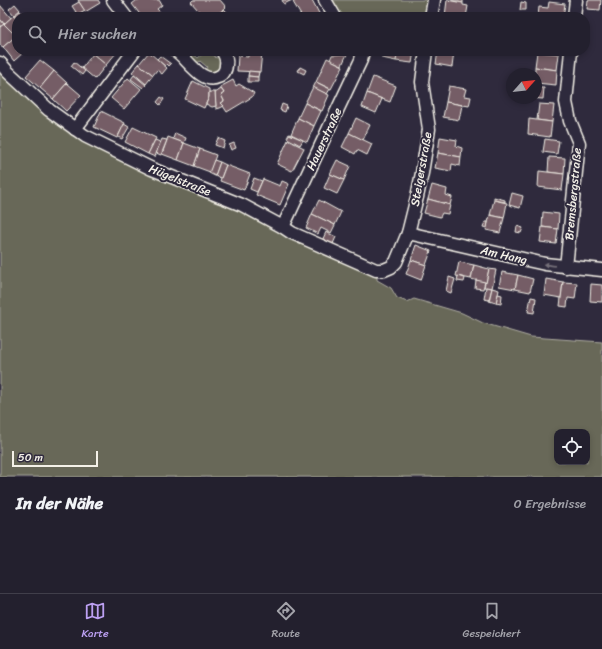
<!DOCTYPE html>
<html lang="de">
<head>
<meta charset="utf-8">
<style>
	:root { --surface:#23202e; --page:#2b2836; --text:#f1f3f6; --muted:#a3a3aa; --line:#403e4a; --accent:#bca0f2 }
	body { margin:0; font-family:Sriracha,sans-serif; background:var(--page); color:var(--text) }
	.controls { position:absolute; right:12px; bottom:12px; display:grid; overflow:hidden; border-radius:8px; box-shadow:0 2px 6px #0003 }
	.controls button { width:36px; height:36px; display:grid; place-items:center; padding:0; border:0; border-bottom:1px solid var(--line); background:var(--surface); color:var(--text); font:20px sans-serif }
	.compass { position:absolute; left:506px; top:68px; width:36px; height:36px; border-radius:50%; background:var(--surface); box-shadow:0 2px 6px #0003; rotate:63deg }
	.scale { position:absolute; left:12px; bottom:10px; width:86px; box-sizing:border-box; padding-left:4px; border:2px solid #f4f1e8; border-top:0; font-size:11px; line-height:14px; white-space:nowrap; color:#f4f1e8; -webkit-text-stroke:3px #2f2a3d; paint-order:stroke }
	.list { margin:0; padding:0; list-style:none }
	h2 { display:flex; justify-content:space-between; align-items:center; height:52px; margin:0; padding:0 16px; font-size:17px }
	h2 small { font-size:13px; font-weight:400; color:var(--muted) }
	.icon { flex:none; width:22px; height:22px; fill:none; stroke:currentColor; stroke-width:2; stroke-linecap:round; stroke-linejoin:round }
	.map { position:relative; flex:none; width:602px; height:477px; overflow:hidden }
	.search { position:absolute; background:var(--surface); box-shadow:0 2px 6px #0003; left:12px; right:12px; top:12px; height:44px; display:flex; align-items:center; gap:10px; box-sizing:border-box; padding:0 14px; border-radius:16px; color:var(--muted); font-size:15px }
	.sheet { height:116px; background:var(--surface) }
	nav { display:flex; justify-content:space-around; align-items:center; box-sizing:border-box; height:56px; border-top:1px solid var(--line); background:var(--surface); font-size:11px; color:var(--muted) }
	nav a { display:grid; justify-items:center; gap:2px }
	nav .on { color:var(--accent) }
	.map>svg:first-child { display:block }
	.green { fill:#676859; stroke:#aeaca0; fill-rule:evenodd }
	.building { fill:#755d66; stroke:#f4f1e8 }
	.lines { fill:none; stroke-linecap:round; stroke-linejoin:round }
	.minor-casing { stroke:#f4f1e8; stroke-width:15 }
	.minor { stroke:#2f2a3d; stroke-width:12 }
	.oneway { fill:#747079 }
	.labels { text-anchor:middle; stroke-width:4; stroke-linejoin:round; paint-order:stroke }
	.street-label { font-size:12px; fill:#f4f1e8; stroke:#2f2a3d }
</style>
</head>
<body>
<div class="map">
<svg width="602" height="477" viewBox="0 0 602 477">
	<rect width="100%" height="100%" fill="#2f2a3d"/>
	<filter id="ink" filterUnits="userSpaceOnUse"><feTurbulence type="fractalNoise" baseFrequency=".025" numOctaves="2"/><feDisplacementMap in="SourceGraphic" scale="8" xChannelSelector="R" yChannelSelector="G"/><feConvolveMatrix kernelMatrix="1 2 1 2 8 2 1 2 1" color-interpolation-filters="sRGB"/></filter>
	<g filter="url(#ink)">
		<g class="green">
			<polygon points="332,0 431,0 428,17 342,17"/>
			<path d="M206,51H210L216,58L220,56L221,67C216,73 212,73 205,70L207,67L200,61L196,64L189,57L192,53L198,58Z"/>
			<path d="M0,69L49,114L213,196L211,201L220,204L222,199L377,273V280L391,288L397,298L407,302L414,299L462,313L483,323L531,337L602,342V477H0ZM557,432H587V462H557Z"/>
		</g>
		<g class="building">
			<polygon points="78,0 98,0 100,3 85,12"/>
			<polygon points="137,0 150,0 151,1 153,0 159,0 162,5 157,9 162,14 158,17 142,17 132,4"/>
			<polygon points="193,0 220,0 226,7 215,17 204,17 191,2"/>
			<polygon points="282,0 292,0 284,4"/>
			<polygon points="297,0 312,0 321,17 302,17 293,2"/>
			<polygon points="447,0 463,0 463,3"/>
			<polygon points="447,0 463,3 463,5 468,6 466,17 445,16"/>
			<polygon points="588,0 601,0 600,10 587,9"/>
			<polygon points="79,2 85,11 78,15 72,6"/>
			<polygon points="521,2 526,3 526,10 520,10"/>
			<polygon points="549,2 565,4 563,17 538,16 539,7 548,8"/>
			<polygon points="15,4 20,10 14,15 9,9"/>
			<polygon points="0,5 11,18 4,24 0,19"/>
			<polygon points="224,9 228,13 222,17 215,17"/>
			<polygon points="20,11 24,15 22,17 17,17 15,15"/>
			<polygon points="14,15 17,19 17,35 16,36 4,24"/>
			<polygon points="0,19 4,24 0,27"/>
			<polygon points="4,24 16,36 3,47 0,45 0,27"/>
			<polygon points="16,36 17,38 17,51 25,51 14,61 3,47"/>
			<polygon points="95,51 116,51 117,52 106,65 93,54"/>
			<polygon points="383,51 398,51 396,61 382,58"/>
			<polygon points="398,51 414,51 412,63 396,61"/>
			<polygon points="438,51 454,52 452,67 436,64"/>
			<polygon points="149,52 167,68 162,74 157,70 153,75 139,64"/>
			<polygon points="248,52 262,52 260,72 237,71 238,56 248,57"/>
			<polygon points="537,52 559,54 557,70 535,67"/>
			<polygon points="93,54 106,65 95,79 82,68"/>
			<polygon points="347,54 342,65 330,60 332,55"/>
			<polygon points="160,56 171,64 169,66 167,64 165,66 157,59"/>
			<polygon points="327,58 343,66 331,89 316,82"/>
			<polygon points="40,60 54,71 40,88 26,76"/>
			<polygon points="74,62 85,71 82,75 71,66"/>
			<polygon points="139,64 153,75 146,84 132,72"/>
			<polygon points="300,67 306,70 304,74 298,71"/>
			<polygon points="535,67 557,70 556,85 536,83 536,74 535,74"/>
			<polygon points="54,71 67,83 53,99 40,88"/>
			<polygon points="249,71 259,72 258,77 248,76"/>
			<polygon points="134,75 146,85 143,88 131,79"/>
			<polygon points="248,76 258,77 258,82 248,82"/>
			<polygon points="373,77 396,86 390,102 367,93"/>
			<polygon points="128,78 141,89 124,109 111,98"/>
			<polygon points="233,80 236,86 239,84 254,93 252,97 227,112 221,103 224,101 221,95 224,93 220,87"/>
			<polygon points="193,81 209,89 209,97 204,108 185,99"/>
			<polygon points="316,82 330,89 327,94 313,88"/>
			<polygon points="67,83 81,95 66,111 53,99"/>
			<polygon points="449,86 466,89 464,96 471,97 469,106 446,102"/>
			<polygon points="313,87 329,95 322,111 305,103"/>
			<polygon points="536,88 544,88 543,99 530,98 536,98"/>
			<polygon points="221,89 224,93 221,95 224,101 221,103 224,106 220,108 216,109 215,93"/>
			<polygon points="209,92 215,92 216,106 212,107 206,104 209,97"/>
			<polygon points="367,93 382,99 376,113 362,107"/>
			<polygon points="161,97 164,99 160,105 157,102"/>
			<polygon points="446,102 462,105 459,120 443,117"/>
			<polygon points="305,103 321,111 314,126 298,118"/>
			<polygon points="282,104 287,106 285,112 280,110"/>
			<polygon points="539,104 554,105 552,122 537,120"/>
			<polygon points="101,111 125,123 117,138 94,127"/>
			<polygon points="298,118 314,126 307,142 291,134"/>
			<polygon points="356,118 370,125 363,140 349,133"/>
			<polygon points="529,119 552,122 550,137 528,134"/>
			<polygon points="124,124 129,127 122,139 118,137"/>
			<polygon points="133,127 156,138 148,154 125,142"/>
			<polygon points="175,133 186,138 184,143 173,139"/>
			<polygon points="349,133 372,144 367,155 357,150 355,154 342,147"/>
			<polygon points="289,134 303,140 300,145 287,138"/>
			<polygon points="168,137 184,143 178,160 162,154"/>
			<polygon points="440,137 457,140 456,146 462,148 461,157 438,153"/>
			<polygon points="218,138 225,141 223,148 215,145"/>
			<polygon points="162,139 167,140 161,155 156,153"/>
			<polygon points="545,139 559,141 557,154 543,152"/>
			<polygon points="155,140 160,142 155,157 148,154"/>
			<polygon points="288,140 304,148 292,171 277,164"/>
			<polygon points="184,143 200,149 194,166 178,160"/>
			<polygon points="234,143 236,148 231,150 229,145"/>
			<polygon points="200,149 216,155 210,172 194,166"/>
			<polygon points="438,153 461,157 460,166 452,164 451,171 435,168"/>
			<polygon points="549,157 565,158 564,174 548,172"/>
			<polygon points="214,160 220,162 215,176 209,173"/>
			<polygon points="337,160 350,166 344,180 330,174"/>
			<polygon points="220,162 226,165 221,178 215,176"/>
			<polygon points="226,165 250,174 244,190 220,181"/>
			<polygon points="539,171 564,174 562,190 538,187"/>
			<polygon points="330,174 344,180 337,194 324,188"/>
			<polygon points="254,178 262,181 257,192 250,189"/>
			<polygon points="263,179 280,186 282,181 289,184 280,205 256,195"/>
			<polygon points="432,185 447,189 446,195 452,197 450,205 428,199"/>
			<polygon points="512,193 523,196 520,208 509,205"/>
			<polygon points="494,197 505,200 505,202 494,200"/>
			<polygon points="428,199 450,205 448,214 442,213 440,217 424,213"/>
			<polygon points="319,200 341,212 335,225 312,214"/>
			<polygon points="494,200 507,203 504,218 490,215"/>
			<polygon points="543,212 559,214 558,229 542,227"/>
			<polygon points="312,214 335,225 331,233 321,228 318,234 306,228"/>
			<polygon points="490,215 504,218 500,233 486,230"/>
			<polygon points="485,222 488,222 487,228 483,227"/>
			<polygon points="517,226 523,228 521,233 516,232"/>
			<polygon points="542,227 558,229 556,244 540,242"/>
			<polygon points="326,232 336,237 332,246 322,241"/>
			<polygon points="416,245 431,251 426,265 411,260"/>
			<polygon points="411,260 426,265 421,280 406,274"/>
			<polygon points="459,262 474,265 471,279 456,276"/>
			<polygon points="474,265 489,269 486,283 471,279"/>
			<polygon points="489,269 496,270 492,288 484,287 485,282 486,283"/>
			<polygon points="502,272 518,275 515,289 499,286"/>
			<polygon points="518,275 533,279 530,292 515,289"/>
			<polygon points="458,276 465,278 464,282 457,281"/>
			<polygon points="449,277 455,279 451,293 446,291"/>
			<polygon points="546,279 563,282 561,298 544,295"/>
			<polygon points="476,280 485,282 483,289 475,288"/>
			<polygon points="563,282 577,283 575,299 568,298 567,307 560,306"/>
			<polygon points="591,284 602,285 602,302 590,301"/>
			<polygon points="486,287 492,288 489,300 484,299"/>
			<polygon points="492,288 499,290 496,303 489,301"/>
			<polygon points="498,294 502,295 501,304 496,303"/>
			<polygon points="531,297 536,298 534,313 528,312"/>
		</g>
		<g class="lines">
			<defs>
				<g id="minor">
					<polyline points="113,0 126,17"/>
					<polyline points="325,0 335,17"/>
					<polyline points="431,17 434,0"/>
					<polyline points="574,17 576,0"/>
					<path d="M176,51C187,58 202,85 218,77C223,75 226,70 226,65C227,60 225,55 222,51"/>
					<polyline points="0,63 8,72 49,110 85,136 152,169 242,205 283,227 292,233 376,270 384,270 391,267 396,262 408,233 417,197 422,173 429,129 422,82 426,51"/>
					<polyline points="75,129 134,51"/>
					<polyline points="283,227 334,117 361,60 363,51"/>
					<polyline points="408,233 545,264 602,270"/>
					<polyline points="566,267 579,143 570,121 566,102 571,51"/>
				</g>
			</defs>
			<use href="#minor" class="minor-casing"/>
			<use href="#minor" class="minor"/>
		</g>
		<defs><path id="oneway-solid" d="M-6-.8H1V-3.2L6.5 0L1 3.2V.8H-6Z"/></defs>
		<use class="oneway" href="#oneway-solid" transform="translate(549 265) rotate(-172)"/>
	</g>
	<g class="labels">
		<g class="street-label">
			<text transform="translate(324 139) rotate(-65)" y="4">Hauerstraße</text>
			<text transform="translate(421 169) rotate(-80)" y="4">Steigerstraße</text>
			<text transform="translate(180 180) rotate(22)" y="4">Hügelstraße</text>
			<text transform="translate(573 194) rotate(-85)" y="4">Bremsbergstraße</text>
			<text transform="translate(504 255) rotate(13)" y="4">Am Hang</text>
		</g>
	</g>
</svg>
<div class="controls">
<button><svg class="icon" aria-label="locate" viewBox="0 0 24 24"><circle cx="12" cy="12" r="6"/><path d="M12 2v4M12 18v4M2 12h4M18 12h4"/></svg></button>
</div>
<svg class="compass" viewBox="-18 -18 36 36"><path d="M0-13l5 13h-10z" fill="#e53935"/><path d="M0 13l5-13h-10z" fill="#a3a3aa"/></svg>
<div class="scale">50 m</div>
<div class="search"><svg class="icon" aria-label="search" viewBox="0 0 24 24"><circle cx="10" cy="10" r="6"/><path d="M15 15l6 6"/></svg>Hier suchen</div>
</div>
<section class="sheet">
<h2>In der Nähe<small>0 Ergebnisse</small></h2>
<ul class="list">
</ul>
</section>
<nav>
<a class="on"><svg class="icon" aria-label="map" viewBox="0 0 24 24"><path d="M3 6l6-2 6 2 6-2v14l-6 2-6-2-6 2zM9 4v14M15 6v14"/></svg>Karte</a>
<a><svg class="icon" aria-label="directions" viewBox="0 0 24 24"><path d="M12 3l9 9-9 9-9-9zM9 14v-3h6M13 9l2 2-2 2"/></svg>Route</a>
<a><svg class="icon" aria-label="saved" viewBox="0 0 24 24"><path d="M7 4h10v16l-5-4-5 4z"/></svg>Gespeichert</a>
</nav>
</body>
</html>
